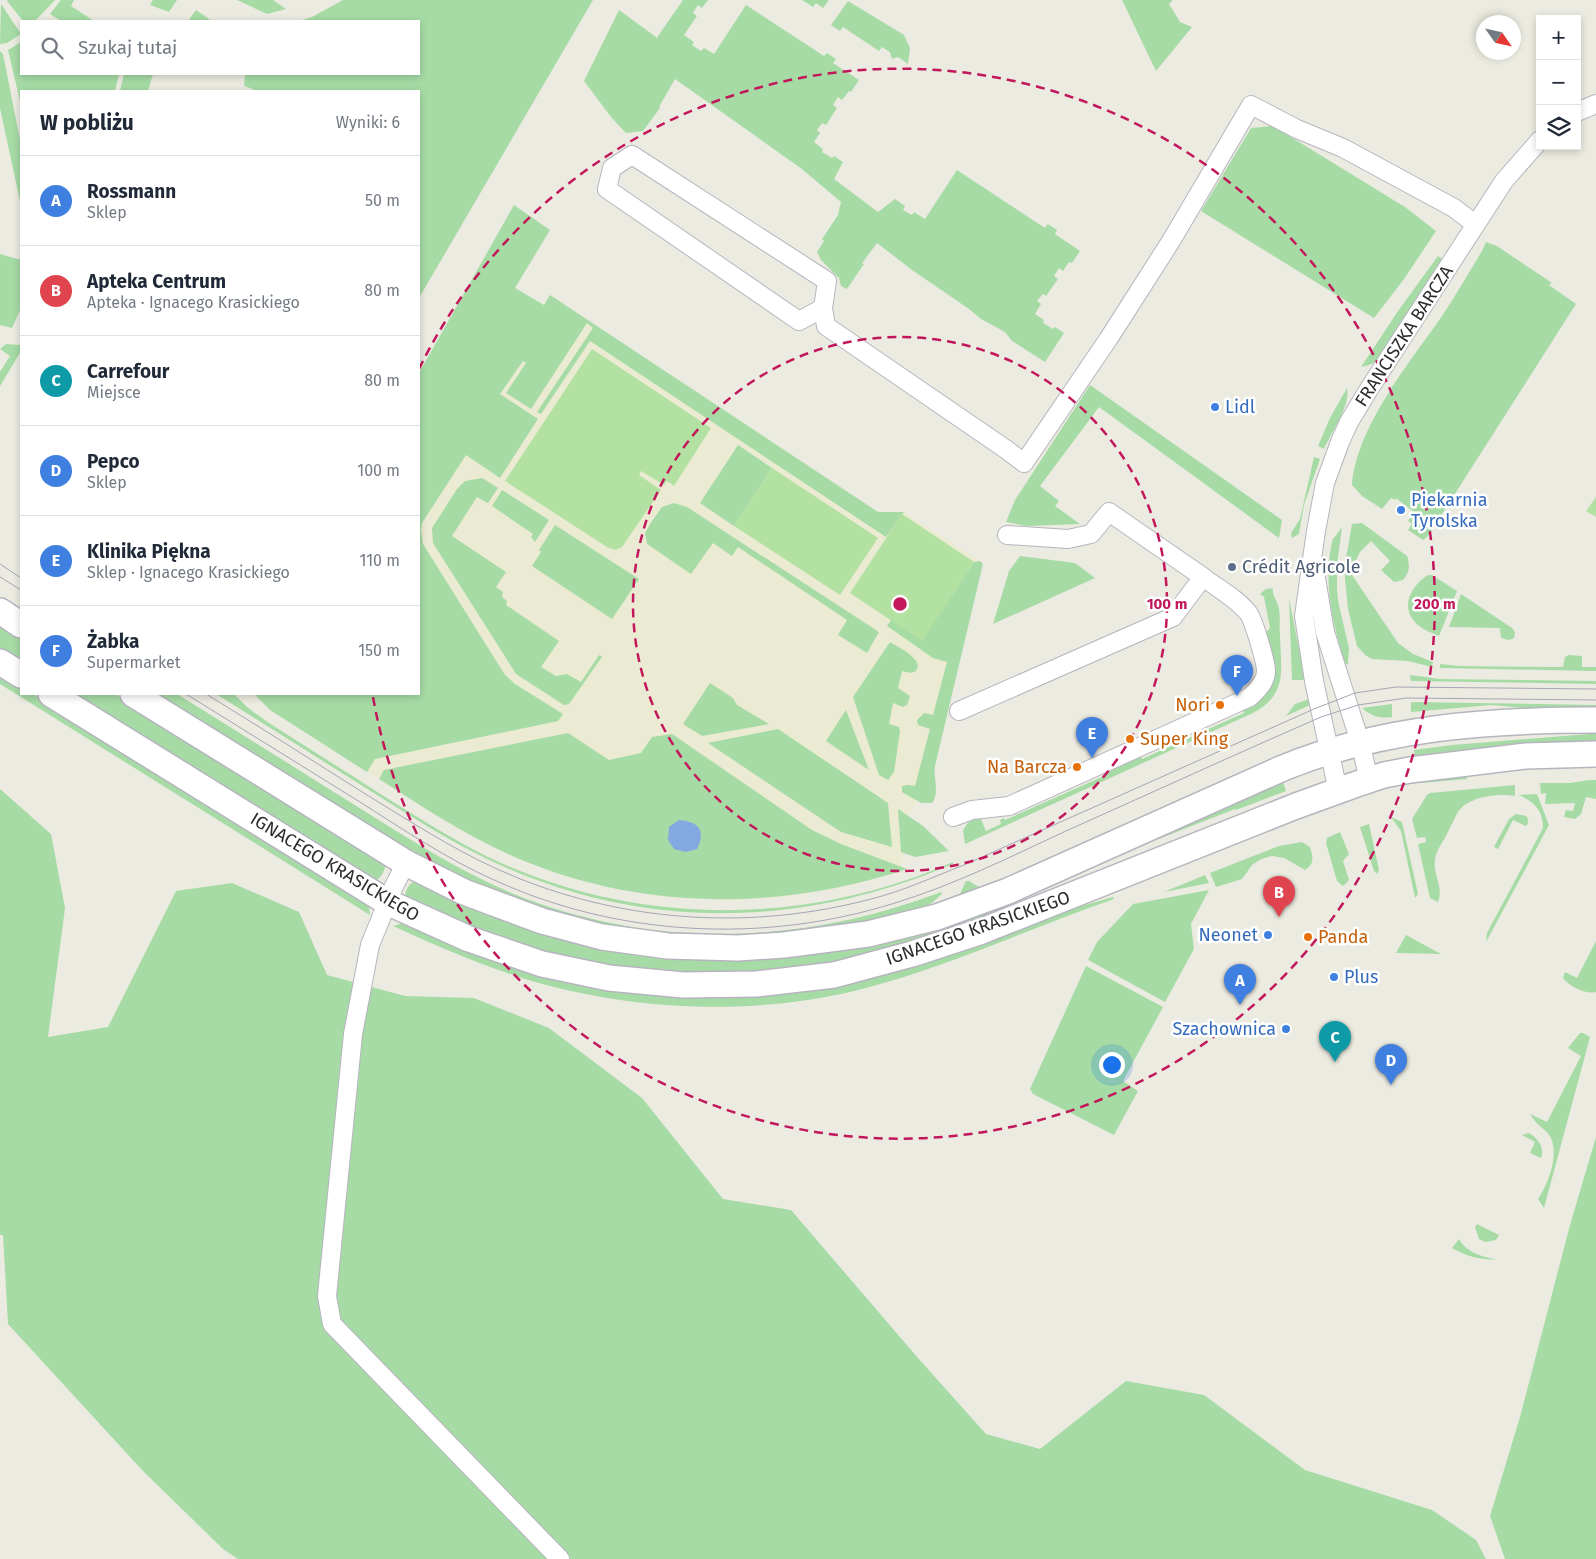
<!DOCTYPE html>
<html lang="pl">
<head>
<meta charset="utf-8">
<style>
	:root { --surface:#fff; --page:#f6f6f7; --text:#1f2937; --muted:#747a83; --line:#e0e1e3; --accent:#d93025 }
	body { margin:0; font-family:"Fira Sans",sans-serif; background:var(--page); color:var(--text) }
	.controls { position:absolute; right:15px; top:15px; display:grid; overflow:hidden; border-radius:0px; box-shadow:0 2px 8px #0003 }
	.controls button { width:45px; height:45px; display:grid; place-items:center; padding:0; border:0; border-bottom:1px solid var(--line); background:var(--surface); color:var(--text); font:25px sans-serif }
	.compass { position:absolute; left:1476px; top:15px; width:45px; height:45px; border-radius:50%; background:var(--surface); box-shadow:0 2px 8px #0003; rotate:124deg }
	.you { position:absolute; left:1111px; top:1064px; width:18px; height:18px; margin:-12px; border:4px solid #fff; border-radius:50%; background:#1a73e8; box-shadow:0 0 0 8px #1a73e833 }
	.badge { display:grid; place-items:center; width:32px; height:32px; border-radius:50%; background:var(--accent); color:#fff; font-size:16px; font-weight:700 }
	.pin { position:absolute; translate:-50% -41px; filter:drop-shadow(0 1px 2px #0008) }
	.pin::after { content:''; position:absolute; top:26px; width:18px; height:15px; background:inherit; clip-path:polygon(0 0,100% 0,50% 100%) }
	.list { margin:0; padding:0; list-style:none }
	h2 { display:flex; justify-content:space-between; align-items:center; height:65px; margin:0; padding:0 20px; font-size:21px }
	h2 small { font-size:16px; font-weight:400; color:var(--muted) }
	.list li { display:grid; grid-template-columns:32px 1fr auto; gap:15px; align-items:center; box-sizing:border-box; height:90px; padding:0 20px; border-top:1px solid var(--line) }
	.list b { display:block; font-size:19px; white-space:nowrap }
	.list p { margin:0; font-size:16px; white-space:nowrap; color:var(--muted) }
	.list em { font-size:16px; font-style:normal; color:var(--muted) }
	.icon { flex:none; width:28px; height:28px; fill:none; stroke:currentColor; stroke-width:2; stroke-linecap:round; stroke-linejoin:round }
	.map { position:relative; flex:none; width:1596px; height:1559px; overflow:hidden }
	.search { position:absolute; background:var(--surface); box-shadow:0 2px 8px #0003; left:20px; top:20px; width:400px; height:55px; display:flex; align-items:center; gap:12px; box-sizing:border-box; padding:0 18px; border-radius:0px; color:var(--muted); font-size:19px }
	.panel { position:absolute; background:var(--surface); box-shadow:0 2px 8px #0003; left:20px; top:90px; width:400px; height:605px; border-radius:0px }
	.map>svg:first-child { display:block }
	.education { fill:#ebebd3 }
	.green { fill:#a6dba5 }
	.pitch { fill:#b2e1a2 }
	.water { fill:#82a9e0 }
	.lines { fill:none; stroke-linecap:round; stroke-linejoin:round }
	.minor-casing { stroke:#b6b5bf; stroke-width:20 }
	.secondary-casing { stroke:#b6b5bf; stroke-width:28 }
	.minor { stroke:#fff; stroke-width:18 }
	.secondary { stroke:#fff; stroke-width:25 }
	.tram { stroke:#a7a4b4; stroke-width:1 }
	.ring { fill:none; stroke:#c2185b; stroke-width:2.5; stroke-dasharray:9 6 }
	.shop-dot { fill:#3f7fe0; stroke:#fff; stroke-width:2 }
	.service-dot { fill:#5c6f8a; stroke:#fff; stroke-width:2 }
	.food-dot { fill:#e8710a; stroke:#fff; stroke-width:2 }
	.labels { text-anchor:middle; stroke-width:5; stroke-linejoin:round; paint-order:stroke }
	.street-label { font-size:18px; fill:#2d2d2d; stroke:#fff }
	.shop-label { font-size:18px; fill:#366cbe; stroke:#fff; text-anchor:start }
	.service-label { font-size:18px; fill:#4e5e75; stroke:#fff; text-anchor:start }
	.food-label { font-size:18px; fill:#c56008; stroke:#fff; text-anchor:end }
	.centre { fill:#c2185b; stroke:#fff; stroke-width:2.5 }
	.ring-label { font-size:15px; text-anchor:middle; font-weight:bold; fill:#c2185b; stroke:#fff; stroke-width:5; stroke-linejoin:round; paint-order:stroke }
</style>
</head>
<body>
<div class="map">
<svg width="1596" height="1559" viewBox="0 0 1596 1559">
	<rect width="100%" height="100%" fill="#ecebe1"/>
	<polygon class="education" points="515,288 544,305 550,295 878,512 904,512 980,561 923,797 917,801 908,815 915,824 898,872 848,886 810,893 773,898 736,900 696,899 658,896 579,879 517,858 455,827 270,710 254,694 419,694 419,373"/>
	<g class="green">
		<polygon points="8,0 55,0 35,21 23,21 7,1"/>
		<polygon points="61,0 74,0 71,6 94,21 61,21 50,14"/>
		<polygon points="153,0 177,0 169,12 150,5"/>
		<polygon points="237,0 273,0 286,9 267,14"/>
		<polygon points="343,0 593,0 419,298 419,91 253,91 253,89 244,86 245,74 419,74 419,21 299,21 312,17"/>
		<polygon points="683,0 708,0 702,8 698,5 693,13 697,16 684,35 694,42 692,45 701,51 704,48 714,54 746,5 824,56 827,53 836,59 833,63 859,80 851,92 849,91 842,100 838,97 833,105 837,108 826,125 822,123 817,130 820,133 814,142 823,149 822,152 832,158 834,156 843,162 834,179 878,212 895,199 905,206 903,210 912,215 914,212 925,219 957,170 1045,228 1048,224 1057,230 1055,234 1080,251 1072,263 1069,262 1063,271 1059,268 1054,276 1058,279 1046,296 1043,294 1037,301 1041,304 1035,314 1044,320 1043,323 1053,329 1055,327 1064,333 1045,362 1012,341 1005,332 981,319 969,309 912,270 877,243 862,263 864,264 847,289 841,286 839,278 821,260 817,252 824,241 822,239 838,215 841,202 802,169 675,79 659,107 660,108 643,131 626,133 611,117 584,81 619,10 656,37 656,39"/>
		<polygon points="802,0 829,0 823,8 816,3 813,7"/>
		<polygon points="1122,0 1173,0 1169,4 1180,22 1192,27 1156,71"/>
		<polygon points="848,1 904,35 910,48 908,64 898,57 892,59 890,52 882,47 879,51 843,27 840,31 831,25"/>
		<polygon points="1,4 21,34 7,43 0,44"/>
		<polygon points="196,10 212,21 188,21"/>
		<polygon points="21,42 21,74 119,74 115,91 21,91 21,105 8,50"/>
		<polygon points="0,51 3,54 21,145 21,206 0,108"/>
		<polygon points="124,74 153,74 148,91 120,91"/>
		<polygon points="1273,126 1405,207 1436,231 1404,279 1374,318 1201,211 1251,128"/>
		<polygon points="514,205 550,230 515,288 544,305 550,295 878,512 904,512 886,537 590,341 541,414 537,412 593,328 587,323 531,409 506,393 526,363 523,361 500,394 538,419 500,478 466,455 422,523 421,530 423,544 505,675 515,684 563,714 558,721 375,759 367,772 270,710 254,694 419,694 419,373"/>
		<path d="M1486,242L1497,246L1552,283L1549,285L1576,304L1428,536L1423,540L1408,530L1412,524L1408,521L1414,512L1396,498L1395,500L1391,498L1382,509L1362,496L1352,485C1356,429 1408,364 1440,319C1455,297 1468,274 1482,251Z"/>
		<polygon points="0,254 21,260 21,308 12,328 0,325"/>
		<polygon points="1438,256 1442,259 1375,362 1369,365 1361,367 1398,311"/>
		<polygon points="6,344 21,345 20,353 0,386 0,372 10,356 0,349"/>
		<polygon points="1090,385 1282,520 1279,538 1099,407 1040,486 1059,501 1055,506 1080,524 1027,526 1006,522 1015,500"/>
		<path d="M1347,388C1351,405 1331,433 1324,449L1318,446L1330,418Z"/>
		<polygon points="738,445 772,468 734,526 700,503"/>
		<polygon points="1314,457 1320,459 1304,505 1299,534 1292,538 1291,533 1300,519"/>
		<polygon points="482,478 498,488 488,503 477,497 452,536 506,572 496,587 503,592 502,597 507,601 506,605 559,641 541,667 556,676 567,674 581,682 599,655 602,657 569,704 564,705 516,674 433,543 432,528 457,489 465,481"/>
		<polygon points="502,490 549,520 535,542 531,537 533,534 492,506"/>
		<polygon points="674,503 687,507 879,632 867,653 838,635 847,620 738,547 732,556 713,543 691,574 647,544 645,533 652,521 662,507"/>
		<path d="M1362,523L1407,556C1410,565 1410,572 1403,580L1394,582L1381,570L1390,561L1371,541L1360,552L1350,572L1398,643L1413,654L1433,662L1432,667L1408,661L1372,659L1365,655L1357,646L1348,609L1345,579V564L1352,524Z"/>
		<polygon points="555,525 639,579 612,619 532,566 541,552 539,550"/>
		<path d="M1342,527L1337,565V589L1338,601L1349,648L1348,664L1345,665C1333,623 1322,582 1333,538H1334Z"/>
		<polygon points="1020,556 1075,563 1095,578 993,624 1009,571"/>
		<path d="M980,561L983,564L935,766C933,778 940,793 932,803H921L902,792V786L907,785L915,786L930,729L918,725L917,720L924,713L933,715L947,662L933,658L887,626L891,620L922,640L974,562Z"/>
		<path d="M1428,575H1432L1457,591L1439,636C1430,632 1421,629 1415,622C1400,605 1412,585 1428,575Z"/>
		<path d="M1273,588C1272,596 1276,598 1278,605C1281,614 1279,627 1280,636C1281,671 1288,694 1253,713L965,844L963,831C966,823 972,819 980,817L986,831L1001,824L1000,820L1004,818L1005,820L1104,776L1102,769L1139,753L1142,759L1244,713L1242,707L1255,700L1264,634L1270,628L1264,597L1260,594L1266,589Z"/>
		<polygon points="1461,594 1512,628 1515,632 1514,638 1509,640 1501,638 1500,628 1449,627"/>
		<polygon points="1289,598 1305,680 1292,680"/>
		<polygon points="0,622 21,634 21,663 0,650"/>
		<path d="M890,642C898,647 922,658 917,669C914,675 907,672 902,671L898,688L910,696L907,705L903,707L893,703L889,724L899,727L900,732L894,772L888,780L879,775L853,697Z"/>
		<polygon points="1569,655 1582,656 1582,667 1596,667 1596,671 1440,668 1440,664 1459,666 1563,667 1565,657"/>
		<polygon points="0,673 21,687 21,694 33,694 364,900 369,907 370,915 0,684"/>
		<polygon points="1410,675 1440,679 1596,681 1596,684 1411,681"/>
		<polygon points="710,683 733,698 737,705 769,724 702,736 683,724"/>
		<path d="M71,694H115L386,862C385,871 382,877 374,882Z"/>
		<path d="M156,694H177C237,731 297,769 358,807C408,838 458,871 514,894C653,950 802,945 941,892L942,894L926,908L874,922L815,931L720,938L630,931L538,909L437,868Z"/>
		<path d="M216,694H234L247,707L266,721C307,747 349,774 390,800C422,820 454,840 488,857C634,927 805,927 953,862V864C800,929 639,932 487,859C446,839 407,814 369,790C318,758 267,726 216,694Z"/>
		<polygon points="1309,699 1310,705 1286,716 1295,704"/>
		<polygon points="1411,702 1596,705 1596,710 1534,709 1492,705 1411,712"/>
		<path d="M1392,704V717C1380,719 1371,716 1362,708Z"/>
		<polygon points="846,710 869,770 826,741"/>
		<polygon points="778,729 888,803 892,847 841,832 708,743"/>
		<path d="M568,733L609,760L641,753L652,737L672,734L812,830L841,844L907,869C780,911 641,911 517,858C468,837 424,808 379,779L384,770Z"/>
		<polygon points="1589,734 1596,734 1596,742 1524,743 1524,745 1415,758 1414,750 1452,745"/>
		<polygon points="1467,777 1467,779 1421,783 1417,780 1426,778"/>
		<path d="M1282,779L1286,791L1236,810L1235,809L1128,851L999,910L935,935L849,960L781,971L699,975L606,966L537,951L491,936L405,899C405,891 408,883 416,881L472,907L804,954Z"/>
		<polygon points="1589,780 1596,780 1596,799 1586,797 1581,814 1575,819 1564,817 1566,810 1573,811 1575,803 1545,804 1546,793 1541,794 1540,783 1570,783"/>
		<path d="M1515,785V796C1498,793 1469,796 1458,812C1454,819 1450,828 1446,836C1442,843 1436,851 1435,860C1433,875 1444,888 1438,902L1430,898L1418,844L1426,842L1425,837L1417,838L1412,819L1427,795L1430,793Z"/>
		<polygon points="0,789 51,834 65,908 48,1037 108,1027 176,891 232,883 299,912 327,975 405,996 474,998 549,1028 642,1098 723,1199 791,1210 918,1358 986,1434 1040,1449 1126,1381 1204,1395 1305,1470 1432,1510 1476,1540 1486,1559 238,1559 223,1549 142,1470 8,1324 3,1235 0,1235"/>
		<path d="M1537,794L1549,825L1486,942L1487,933L1543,828C1543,810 1534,802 1519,795Z"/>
		<polygon points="898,809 923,826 949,851 915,857 901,852"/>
		<path d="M1516,814L1526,816C1529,819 1529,823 1526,826L1513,820L1498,849L1494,847L1509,819Z"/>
		<polygon points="1391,817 1402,822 1418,894 1415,898 1401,831"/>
		<polygon points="1369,824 1379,870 1377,874 1374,871 1360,827"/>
		<polygon points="1340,832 1349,854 1343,861 1349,880 1343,886 1337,881 1326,843 1327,838"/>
		<path d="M1302,842L1310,847C1313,857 1315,864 1305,870L1284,858L1272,856L1261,859L1252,865L1242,879L1216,887L1210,873L1279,846Z"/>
		<polygon points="1205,875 1209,883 1164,892"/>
		<polygon points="966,881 969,881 982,889 959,896"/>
		<polygon points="1209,890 1191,924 1194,949 1165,1002 1088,960 1097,942 1133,904"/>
		<path d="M1113,897L1114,899C1030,928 949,967 862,989C753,1017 629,1011 522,978C478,964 435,945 393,926L403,923L460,948L691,997H736L813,989L1040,918Z"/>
		<polygon points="1406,935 1441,954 1396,953"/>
		<path d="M1596,941V992C1586,995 1569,986 1563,978L1565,972L1577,978Z"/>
		<polygon points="1086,966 1163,1007 1123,1081 1138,1091 1114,1135 1033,1094 1030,1089"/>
		<path d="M1580,1033H1583L1590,1037L1544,1208L1538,1199C1548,1184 1559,1157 1551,1138C1548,1131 1535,1124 1530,1114L1547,1122L1581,1056L1568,1048Z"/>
		<path d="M1529,1133C1538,1139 1545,1147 1541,1158L1530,1153L1535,1142L1522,1135Z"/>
		<polygon points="1596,1137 1596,1559 1505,1559 1490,1516 1520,1417 1570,1225"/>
		<polygon points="1477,1224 1499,1235 1496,1240 1485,1242 1479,1239 1475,1227"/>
		<path d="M1459,1239C1467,1253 1481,1256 1497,1260C1479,1259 1467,1257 1452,1248Z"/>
	</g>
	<g class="pitch">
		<polygon points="592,349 711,428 674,486 667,481 664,485 641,471 639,475 661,490 622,547 615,550 607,547 505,481"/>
		<polygon points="772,468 878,538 840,595 734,526"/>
		<polygon points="1596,497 1596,517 1586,511"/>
		<polygon points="902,514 974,562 922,641 850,593"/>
	</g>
	<path class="water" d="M679,820C699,822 706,830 697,849L686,852L674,849L668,840L669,827Z"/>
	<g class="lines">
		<defs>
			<g id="minor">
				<polyline points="1577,112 1596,104"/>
				<polyline points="823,308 799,321 607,189 612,168 632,155 827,281 823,308 826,326 1007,450 1024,463 1109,338 1171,241 1251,105 1297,129 1343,148 1454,208 1475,224"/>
				<polyline points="1007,535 1068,539 1091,534 1109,512 1203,577"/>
				<polyline points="1315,572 1325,632 1360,742 1369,780"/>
				<polyline points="1338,791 1314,681 1304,616 1316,531 1325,483 1340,442 1349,422 1369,389 1504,181 1540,140"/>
				<path d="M953,817L972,810L1009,806L1250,697C1257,690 1266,682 1266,671C1266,662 1254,622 1249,614C1238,599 1217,588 1203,577L1173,617L959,711"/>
				<polyline points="406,863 394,886 370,945 353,1034 327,1296 332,1324 560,1559"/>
			</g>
			<g id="secondary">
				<polyline points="0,611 21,625"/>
				<polyline points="0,662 21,675"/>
				<polyline points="51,694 387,902 469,939 542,964 609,978 683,985 756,984 834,975 912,954 982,931 1296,806 1354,785 1384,775 1410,770 1526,756 1596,754"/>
				<path d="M133,694L406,863L464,892L542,921L602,937L668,946L738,948L784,945L868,934L937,917L1008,891L1283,768C1383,727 1489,720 1596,720"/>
			</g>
		</defs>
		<use href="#minor" class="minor-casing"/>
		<use href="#secondary" class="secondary-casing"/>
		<use href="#minor" class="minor"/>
		<use href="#secondary" class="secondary"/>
		<g class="tram">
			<polyline points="0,564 21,578"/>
			<polyline points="0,577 21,590"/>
			<path d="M186,694C244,730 302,766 360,802C404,830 447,859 494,880C619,937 764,944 895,903C954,885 1010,857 1066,831C1151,793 1236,754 1321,717L1358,705L1406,698L1596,700"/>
			<path d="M206,694C260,727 313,761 367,795C416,825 465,857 518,878C630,923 754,930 871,899C903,891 933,877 964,865L1314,709L1355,693L1396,687L1596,689"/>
		</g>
	</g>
	<g class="ring">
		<circle cx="900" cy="604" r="267"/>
		<path d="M419 369A535 535 0 1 1 373 697"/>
	</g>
	<g class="shop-dot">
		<circle cx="1215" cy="407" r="5"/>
		<circle cx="1401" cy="510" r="5"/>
		<circle cx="1268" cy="935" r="5"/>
		<circle cx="1334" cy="977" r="5"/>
		<circle cx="1286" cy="1029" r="5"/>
	</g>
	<circle class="service-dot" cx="1232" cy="567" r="5"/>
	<g class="food-dot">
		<circle cx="1220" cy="705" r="5"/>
		<circle cx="1130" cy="739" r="5"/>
		<circle cx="1077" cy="767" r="5"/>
		<circle cx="1308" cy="937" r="5"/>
	</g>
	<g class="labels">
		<g class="street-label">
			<text transform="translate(1404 336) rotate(-57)" y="6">FRANCISZKA BARCZA</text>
			<text transform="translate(335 867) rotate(31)" y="6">IGNACEGO KRASICKIEGO</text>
			<text transform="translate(978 928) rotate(-19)" y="6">IGNACEGO KRASICKIEGO</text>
		</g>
		<g class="shop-label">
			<text x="1225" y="413">Lidl</text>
			<text x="1411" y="506">Piekarnia<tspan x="1411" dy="21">Tyrolska</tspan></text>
			<text x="1258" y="941" text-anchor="end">Neonet</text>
			<text x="1344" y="983">Plus</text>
			<text x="1276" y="1035" text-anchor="end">Szachownica</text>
		</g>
		<g class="service-label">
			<text x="1242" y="573">Crédit Agricole</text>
		</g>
		<g class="food-label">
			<text x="1210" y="711">Nori</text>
			<text x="1140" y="745" text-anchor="start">Super King</text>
			<text x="1067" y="773">Na Barcza</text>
			<text x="1318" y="943" text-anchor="start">Panda</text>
		</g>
	</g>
	<circle cx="900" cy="604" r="8" class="centre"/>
	<g class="ring-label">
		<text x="1167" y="609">100 m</text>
		<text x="1435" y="609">200 m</text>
	</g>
</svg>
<div class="controls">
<button>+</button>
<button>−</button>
<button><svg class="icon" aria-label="layers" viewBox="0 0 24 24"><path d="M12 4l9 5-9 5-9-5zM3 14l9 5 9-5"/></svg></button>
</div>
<svg class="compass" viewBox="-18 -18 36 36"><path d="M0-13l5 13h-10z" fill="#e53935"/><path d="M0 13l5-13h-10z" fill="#747a83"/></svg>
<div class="you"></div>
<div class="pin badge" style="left:1240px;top:1005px;background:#3f7fe0">A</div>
<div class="pin badge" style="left:1279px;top:917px;background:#e0444e">B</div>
<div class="pin badge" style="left:1335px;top:1062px;background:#0f9aa8">C</div>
<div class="pin badge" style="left:1391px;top:1085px;background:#3f7fe0">D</div>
<div class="pin badge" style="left:1092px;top:758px;background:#3f7fe0">E</div>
<div class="pin badge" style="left:1237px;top:696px;background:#3f7fe0">F</div>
<div class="search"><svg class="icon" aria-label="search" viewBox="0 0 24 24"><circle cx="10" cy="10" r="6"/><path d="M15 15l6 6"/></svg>Szukaj tutaj</div>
<section class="panel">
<h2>W pobliżu<small>Wyniki: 6</small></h2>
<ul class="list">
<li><span class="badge" style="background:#3f7fe0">A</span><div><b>Rossmann</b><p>Sklep</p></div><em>50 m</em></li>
<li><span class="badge" style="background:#e0444e">B</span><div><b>Apteka Centrum</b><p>Apteka · Ignacego Krasickiego</p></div><em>80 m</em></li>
<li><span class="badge" style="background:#0f9aa8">C</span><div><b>Carrefour</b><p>Miejsce</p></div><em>80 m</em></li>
<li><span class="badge" style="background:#3f7fe0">D</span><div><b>Pepco</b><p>Sklep</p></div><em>100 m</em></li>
<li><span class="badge" style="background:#3f7fe0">E</span><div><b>Klinika Piękna</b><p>Sklep · Ignacego Krasickiego</p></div><em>110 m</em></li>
<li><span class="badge" style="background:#3f7fe0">F</span><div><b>Żabka</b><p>Supermarket</p></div><em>150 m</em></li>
</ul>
</section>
</div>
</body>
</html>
